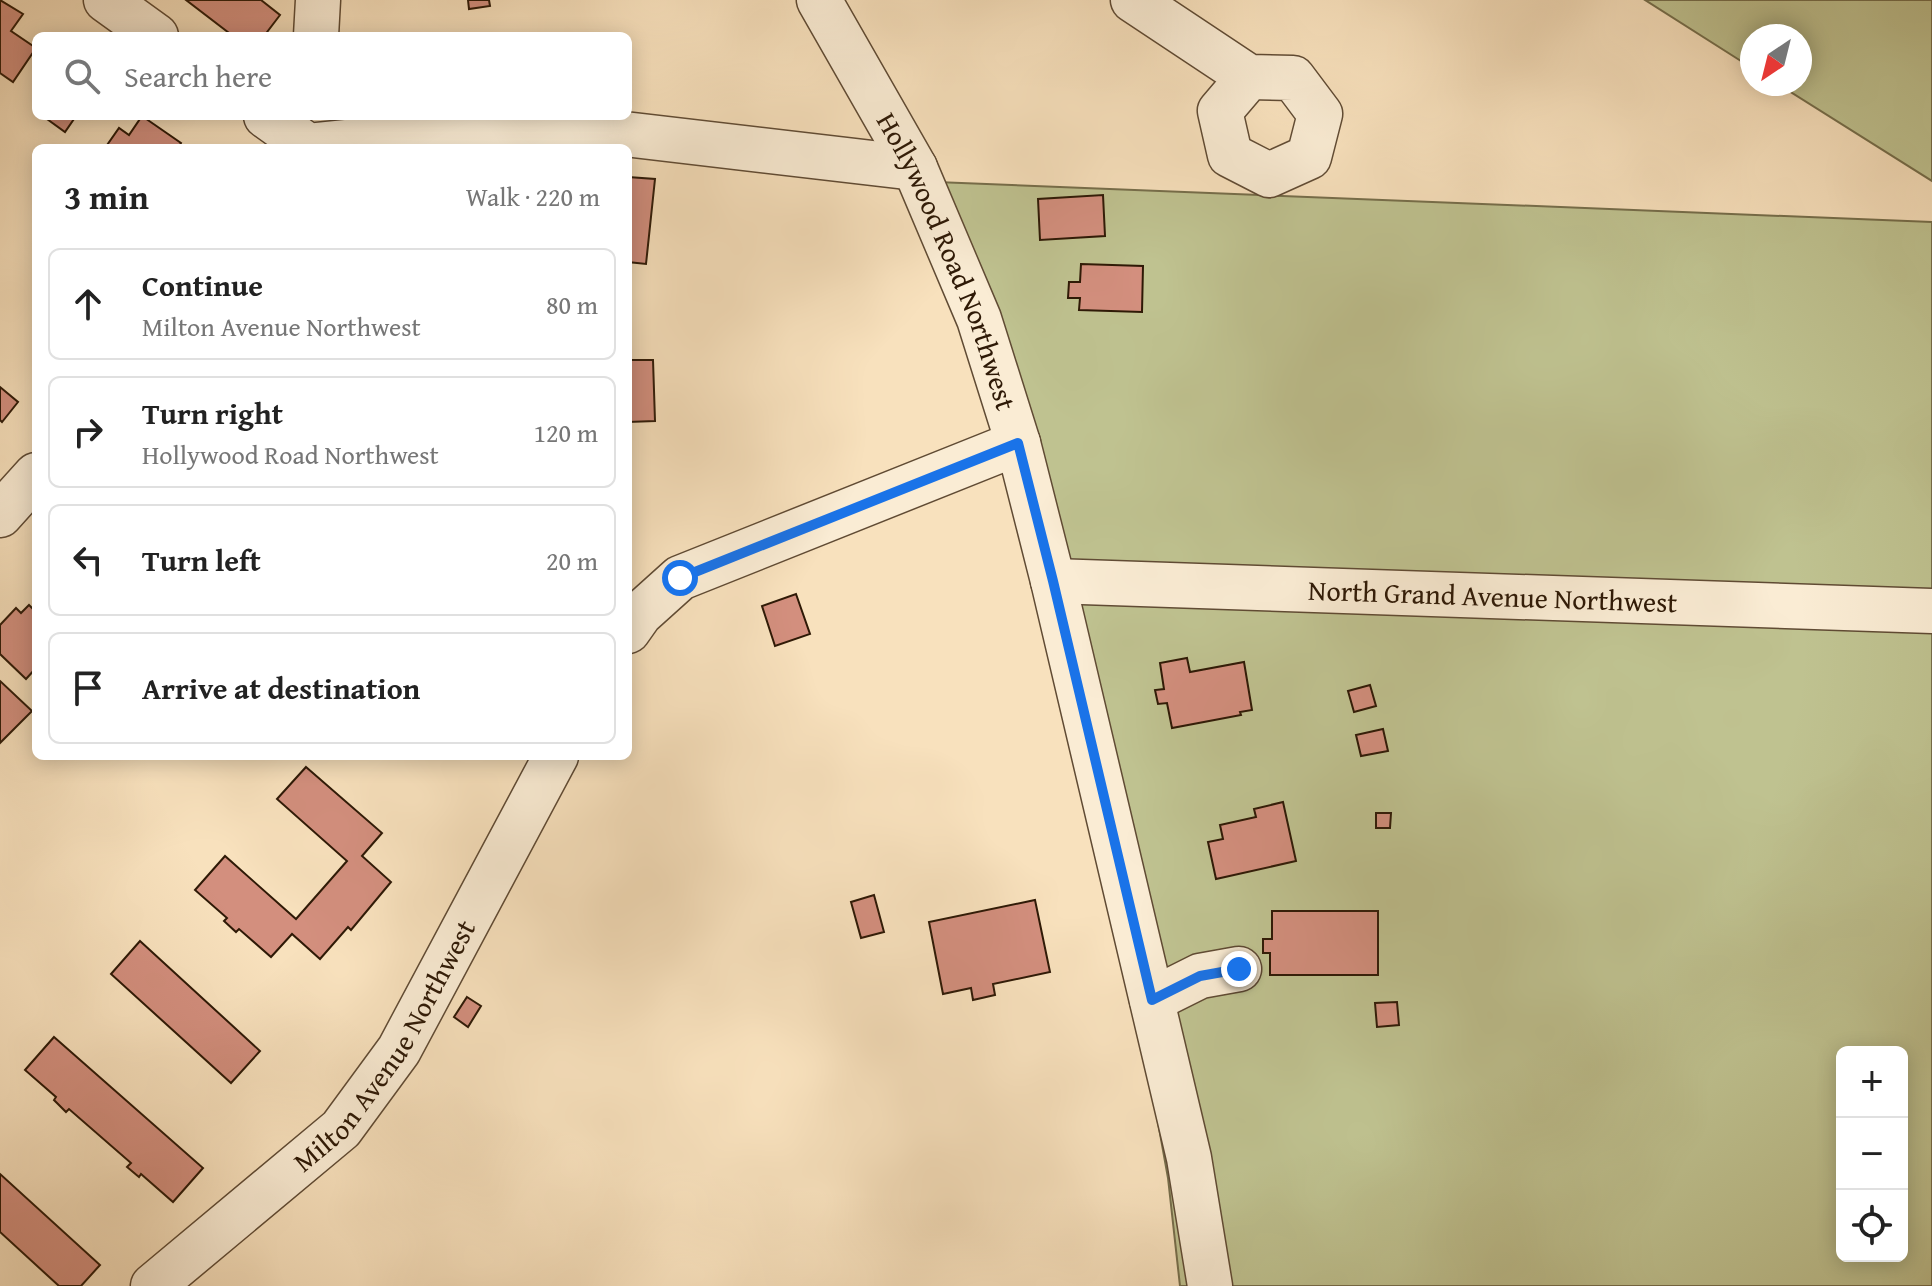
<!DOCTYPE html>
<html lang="en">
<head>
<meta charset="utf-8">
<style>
	:root { --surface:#fff; --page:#f2f2f2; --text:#222; --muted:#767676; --line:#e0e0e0 }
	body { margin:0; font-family:"Gentium Book Plus",serif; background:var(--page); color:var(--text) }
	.controls { position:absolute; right:24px; bottom:24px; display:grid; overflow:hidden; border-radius:12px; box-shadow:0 4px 20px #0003 }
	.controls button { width:72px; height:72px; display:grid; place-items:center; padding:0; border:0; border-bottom:2px solid var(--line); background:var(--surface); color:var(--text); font:40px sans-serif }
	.compass { position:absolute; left:1740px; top:24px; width:72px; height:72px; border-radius:50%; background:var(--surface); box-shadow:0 4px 20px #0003; rotate:215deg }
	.stop { position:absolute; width:24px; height:24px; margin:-18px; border:6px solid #1a73e8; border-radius:50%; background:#fff }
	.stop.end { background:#1a73e8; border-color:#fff; box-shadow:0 2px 8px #0008 }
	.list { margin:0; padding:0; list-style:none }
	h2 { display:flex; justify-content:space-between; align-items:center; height:104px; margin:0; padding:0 32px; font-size:34px }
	h2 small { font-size:26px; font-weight:400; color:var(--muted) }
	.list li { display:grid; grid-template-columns:52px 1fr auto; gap:24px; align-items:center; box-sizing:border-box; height:112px; margin:0 16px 16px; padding:0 16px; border:2px solid var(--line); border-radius:12px }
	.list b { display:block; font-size:30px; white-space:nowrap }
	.list p { margin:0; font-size:26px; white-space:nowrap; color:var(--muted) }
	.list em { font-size:26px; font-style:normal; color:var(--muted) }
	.icon { flex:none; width:44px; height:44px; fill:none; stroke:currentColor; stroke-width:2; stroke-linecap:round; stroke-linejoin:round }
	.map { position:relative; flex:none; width:1932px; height:1286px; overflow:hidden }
	.search { position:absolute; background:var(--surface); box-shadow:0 4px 20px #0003; left:32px; top:32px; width:600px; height:88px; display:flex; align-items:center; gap:20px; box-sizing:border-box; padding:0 28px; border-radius:12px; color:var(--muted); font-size:30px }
	.panel { position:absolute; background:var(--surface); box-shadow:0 4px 20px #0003; left:32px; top:144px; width:600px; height:616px; border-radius:12px }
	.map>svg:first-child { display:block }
	.green { fill:#bfc290; stroke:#766e4b; stroke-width:2; fill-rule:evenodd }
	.building { fill:#d38f7e; stroke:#2e1906; stroke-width:2 }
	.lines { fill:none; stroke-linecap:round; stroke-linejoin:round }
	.minor-casing { stroke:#604b34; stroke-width:47 }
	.minor { stroke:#faecd4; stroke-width:44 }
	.route { stroke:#1a73e8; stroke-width:10 }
	.labels { text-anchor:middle; stroke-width:8; stroke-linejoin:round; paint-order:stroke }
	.street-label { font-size:28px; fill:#2e1906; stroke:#faecd4 }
</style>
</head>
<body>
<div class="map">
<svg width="1932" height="1286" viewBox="0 0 1932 1286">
	<rect width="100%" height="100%" fill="#f8e1bd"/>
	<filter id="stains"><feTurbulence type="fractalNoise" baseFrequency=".0025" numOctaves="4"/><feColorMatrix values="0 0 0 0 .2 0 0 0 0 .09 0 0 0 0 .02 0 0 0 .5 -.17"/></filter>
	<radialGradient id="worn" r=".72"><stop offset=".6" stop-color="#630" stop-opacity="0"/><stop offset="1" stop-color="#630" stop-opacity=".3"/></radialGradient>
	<g class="green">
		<polygon points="1645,0 1932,0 1932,181 1778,84 1800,84 1800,36 1752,36 1752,68"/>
		<path d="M911,181L1932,222V1286H1180L1168,1178L1063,595ZM1842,1052H1902V1256H1842Z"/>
	</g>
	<g class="building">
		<polygon points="0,0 23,14 11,31 36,48 13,82 0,73"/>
		<polygon points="186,0 261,0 280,15 264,36 233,36"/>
		<polygon points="468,0 489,0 490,6 469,9"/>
		<polygon points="49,116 76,116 65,132 47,119"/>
		<polygon points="142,116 181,143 178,148 105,148 119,128 129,135"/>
		<polygon points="628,177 655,179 646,264 628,262"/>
		<polygon points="1103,195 1105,236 1040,240 1038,199"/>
		<polygon points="1081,264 1143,266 1142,312 1079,310 1080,298 1068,298 1069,282 1080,282"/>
		<polygon points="628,360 653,360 655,421 628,422"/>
		<polygon points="0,387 18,402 2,422 0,420"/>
		<polygon points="796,594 810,634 775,646 762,606"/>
		<polygon points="29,605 36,612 36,668 26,679 0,654 0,625 16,608 21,613"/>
		<polygon points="1187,658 1190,672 1244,662 1252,710 1240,712 1241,715 1172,728 1167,703 1158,704 1155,690 1164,689 1160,663"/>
		<polygon points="0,681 32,711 0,743"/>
		<polygon points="1370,685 1376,706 1354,712 1348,691"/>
		<polygon points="1383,729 1388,751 1361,756 1356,735"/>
		<polygon points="306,767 382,833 362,856 391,882 351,930 348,927 320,959 292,934 271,957 239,929 236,932 224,921 227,918 195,890 225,856 296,919 347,861 277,799"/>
		<polygon points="1283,802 1296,861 1216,879 1208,842 1223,839 1220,825 1256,817 1254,809"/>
		<polygon points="1376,813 1391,813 1390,828 1376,828"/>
		<polygon points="874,895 884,932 861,938 851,902"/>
		<polygon points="1035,900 1050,972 993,984 995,995 973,1000 971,988 943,994 929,922"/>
		<polygon points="1272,911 1378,911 1378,975 1270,975 1270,953 1263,953 1263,939 1272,939"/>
		<polygon points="140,941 260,1051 231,1083 111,974"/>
		<polygon points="467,997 481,1006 468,1027 454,1017"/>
		<polygon points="1397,1002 1399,1025 1377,1027 1375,1003"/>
		<polygon points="54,1037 203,1168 173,1202 141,1174 139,1177 127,1167 131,1163 69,1109 66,1112 54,1100 56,1097 25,1070"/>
		<polygon points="0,1174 100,1265 81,1286 59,1286 0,1232"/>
	</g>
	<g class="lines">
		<defs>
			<g id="minor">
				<polyline points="106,0 156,36"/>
				<path id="s1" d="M819,0L915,168L979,319L1018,443L1053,581L1189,1158L1210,1286"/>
				<polyline points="1133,0 1249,77 1293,78 1320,114 1309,157 1269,175 1230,155 1220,111 1249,77"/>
				<polyline points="316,36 318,0"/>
				<polyline points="266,116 308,146 531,123 915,168"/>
				<polyline points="0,515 36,475"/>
				<path id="s2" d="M1053,581L1932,611"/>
				<polyline points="628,631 640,614 680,578 1018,443"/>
				<polyline points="1152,1000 1200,976 1239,969"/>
				<path id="s3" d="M153,1286L341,1129L399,1050L556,756"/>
			</g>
		</defs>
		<use href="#minor" class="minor-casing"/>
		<use href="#minor" class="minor"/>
	</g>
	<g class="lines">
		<polyline class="route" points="680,578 1018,443 1053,581 1152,1000 1200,976 1239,969"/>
	</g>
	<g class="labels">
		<g class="street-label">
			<text dy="10" stroke="none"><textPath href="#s1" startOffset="292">Hollywood Road Northwest</textPath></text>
			<text dy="10" stroke="none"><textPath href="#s2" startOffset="440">North Grand Avenue Northwest</textPath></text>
			<text dy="10" stroke="none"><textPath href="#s3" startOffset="338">Milton Avenue Northwest</textPath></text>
		</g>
	</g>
	<rect width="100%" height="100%" filter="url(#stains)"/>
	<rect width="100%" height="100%" fill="url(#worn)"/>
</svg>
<div class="controls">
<button>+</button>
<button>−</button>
<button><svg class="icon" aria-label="locate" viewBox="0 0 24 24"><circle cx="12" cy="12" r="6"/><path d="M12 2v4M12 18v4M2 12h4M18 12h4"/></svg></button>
</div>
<svg class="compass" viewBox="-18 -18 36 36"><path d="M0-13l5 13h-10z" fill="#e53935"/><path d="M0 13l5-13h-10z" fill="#767676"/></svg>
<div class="stop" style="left:680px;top:578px"></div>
<div class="stop end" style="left:1239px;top:969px"></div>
<div class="search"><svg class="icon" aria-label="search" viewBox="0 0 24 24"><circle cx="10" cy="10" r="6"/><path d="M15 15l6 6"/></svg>Search here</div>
<section class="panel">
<h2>3 min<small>Walk · 220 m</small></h2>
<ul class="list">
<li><svg class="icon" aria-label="ahead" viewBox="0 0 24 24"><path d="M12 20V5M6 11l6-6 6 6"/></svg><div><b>Continue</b><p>Milton Avenue Northwest</p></div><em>80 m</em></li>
<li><svg class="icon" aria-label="right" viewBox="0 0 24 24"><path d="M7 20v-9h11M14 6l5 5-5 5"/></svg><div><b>Turn right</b><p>Hollywood Road Northwest</p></div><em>120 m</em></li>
<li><svg class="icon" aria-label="left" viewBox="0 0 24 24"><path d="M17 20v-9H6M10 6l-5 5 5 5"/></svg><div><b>Turn left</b></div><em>20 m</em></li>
<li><svg class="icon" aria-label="arrive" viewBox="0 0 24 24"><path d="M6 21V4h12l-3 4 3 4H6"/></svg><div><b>Arrive at destination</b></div></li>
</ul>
</section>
</div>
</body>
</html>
